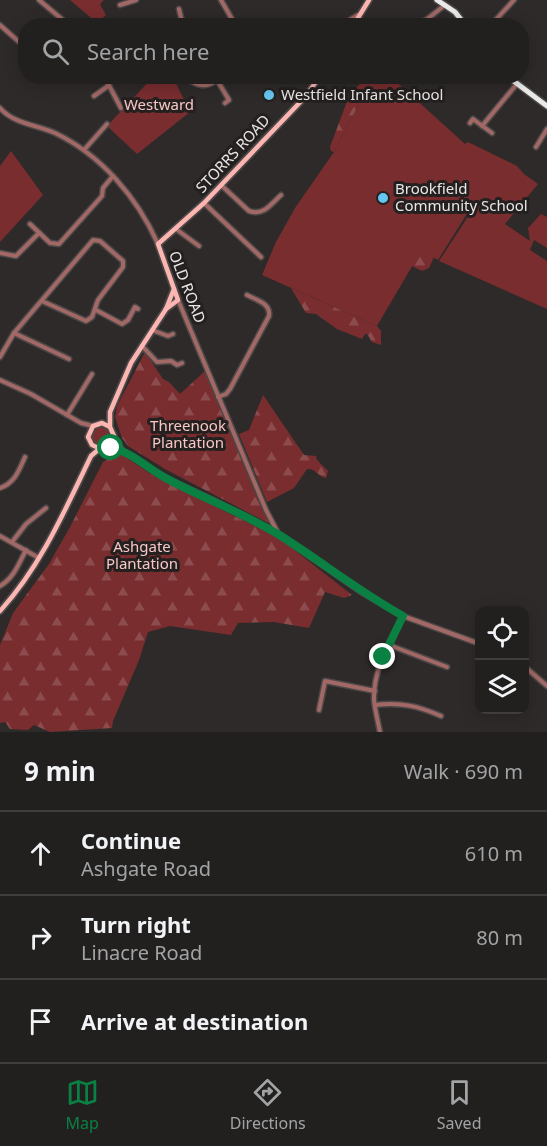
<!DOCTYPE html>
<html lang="en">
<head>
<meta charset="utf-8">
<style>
	:root { --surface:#22201f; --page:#2e2d2c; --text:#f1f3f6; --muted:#a2a3a4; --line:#3f3e3d; --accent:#0b8043 }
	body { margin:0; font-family:"Noto Sans",sans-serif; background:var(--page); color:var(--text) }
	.controls { position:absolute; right:18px; bottom:18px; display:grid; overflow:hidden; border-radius:12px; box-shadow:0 3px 15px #0003 }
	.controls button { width:54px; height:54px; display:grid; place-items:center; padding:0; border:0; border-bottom:2px solid var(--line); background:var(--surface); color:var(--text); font:30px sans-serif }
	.stop { position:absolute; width:18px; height:18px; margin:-14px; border:4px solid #0b8043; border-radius:50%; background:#fff }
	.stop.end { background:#0b8043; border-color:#fff; box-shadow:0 2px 6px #0008 }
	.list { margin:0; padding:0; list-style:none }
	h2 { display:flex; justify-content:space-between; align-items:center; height:78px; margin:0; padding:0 24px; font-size:26px }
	h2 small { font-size:20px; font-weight:400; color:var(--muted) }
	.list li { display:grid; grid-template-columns:39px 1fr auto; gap:18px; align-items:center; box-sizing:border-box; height:84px; padding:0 24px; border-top:2px solid var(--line) }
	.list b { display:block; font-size:22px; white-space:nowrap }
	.list p { margin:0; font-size:20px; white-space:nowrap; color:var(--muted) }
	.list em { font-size:20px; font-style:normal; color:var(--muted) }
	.icon { flex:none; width:33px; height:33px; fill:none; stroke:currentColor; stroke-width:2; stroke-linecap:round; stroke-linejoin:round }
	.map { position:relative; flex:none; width:547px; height:732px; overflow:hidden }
	.search { position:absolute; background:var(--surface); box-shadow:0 3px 15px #0003; left:18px; right:18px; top:18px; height:66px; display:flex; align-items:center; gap:15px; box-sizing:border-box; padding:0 21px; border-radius:24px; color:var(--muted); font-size:22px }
	.sheet { height:330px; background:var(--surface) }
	nav { display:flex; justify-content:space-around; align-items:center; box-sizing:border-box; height:84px; border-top:2px solid var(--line); background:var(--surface); font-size:16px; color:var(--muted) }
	nav a { display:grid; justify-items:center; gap:3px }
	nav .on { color:var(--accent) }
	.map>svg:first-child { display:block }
	.green { fill:#792d2f }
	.forest { fill:url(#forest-firs) }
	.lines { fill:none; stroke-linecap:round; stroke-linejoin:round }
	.minor-casing { stroke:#4c4847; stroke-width:7 }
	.major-casing { stroke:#4c4847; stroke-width:8 }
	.highway-casing { stroke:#4c4847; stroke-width:8 }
	.minor { stroke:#a26866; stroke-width:4 }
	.major { stroke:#fdb5b2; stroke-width:4.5 }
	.highway { stroke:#eaeaea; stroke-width:5 }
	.route { stroke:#0b8043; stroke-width:8 }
	.poi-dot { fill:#68c4f0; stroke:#242020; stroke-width:2 }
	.labels { text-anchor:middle; stroke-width:6; stroke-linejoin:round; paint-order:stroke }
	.poi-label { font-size:15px; fill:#e9e7e6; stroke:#242020; text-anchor:start }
	.park-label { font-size:15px; fill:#f7c7c5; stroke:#242020 }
	.street-label { font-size:15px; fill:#e9e7e6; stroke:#242020 }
</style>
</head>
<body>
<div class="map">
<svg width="547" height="732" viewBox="0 0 547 732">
	<defs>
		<pattern id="forest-firs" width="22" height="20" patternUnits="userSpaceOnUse" patternTransform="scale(1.5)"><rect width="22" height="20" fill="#792d2f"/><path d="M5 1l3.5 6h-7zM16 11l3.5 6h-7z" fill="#8c4b4d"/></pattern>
	</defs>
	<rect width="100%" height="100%" fill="#2e2a29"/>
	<g class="green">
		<polygon points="70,0 104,0 100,4 106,15 97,23"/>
		<polygon points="153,77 173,77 190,112 137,154 107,126"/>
		<polygon points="367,77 391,77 465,144 468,142 517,166 524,174 538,184 505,224 530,241 528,228 541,214 547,217 547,248 534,240 530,250 547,261 547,309 439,261 475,206 473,204 438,260 421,251 377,326 262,275 276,242 295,208 334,152 359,104 349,95"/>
		<polygon points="11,151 43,195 0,242 0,166"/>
		<circle cx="101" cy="437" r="10"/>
	</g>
	<g class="forest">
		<polygon points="349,96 359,104 334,152 331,151 330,147"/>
		<polygon points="421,250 434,257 429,268 422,271 412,266"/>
		<polygon points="291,288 377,326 381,331 381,345 372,342 367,334 365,334 362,339 337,329 316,314 306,313"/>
		<polygon points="145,352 163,379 169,382 180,394 205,371 270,524 165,469 128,446 122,438 115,417 117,406"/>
		<path d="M263,395L304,455L316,456L317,460L328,471L326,478C319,477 315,468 307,469L294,488L267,502L239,434L249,430Z"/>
		<polygon points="119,453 154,476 279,538 352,595 344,598 325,592 309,628 274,622 238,623 231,635 170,626 148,632 139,660 113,721 112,728 50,732 34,725 28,730 10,729 5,722 0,723 0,645 13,613 49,564 70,527 103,462"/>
	</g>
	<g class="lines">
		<defs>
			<g id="minor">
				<polyline points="39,0 70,26"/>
				<polyline points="221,0 236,26"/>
				<polyline points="120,5 136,0"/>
				<polyline points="179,9 183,26"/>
				<polyline points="357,19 364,26"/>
				<polyline points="0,25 26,48"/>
				<polyline points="335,26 345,23 358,15"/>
				<polyline points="410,26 426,20 445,5"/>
				<polyline points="490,26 514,0"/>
				<polyline points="104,76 121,108"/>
				<polyline points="67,78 68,76"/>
				<polyline points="106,80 112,76"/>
				<polyline points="217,80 229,100 225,103"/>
				<path d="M191,81C202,88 212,86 220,76"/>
				<polyline points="94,96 108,86"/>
				<path d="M0,108C14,124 37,125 55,133C101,155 137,197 158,244"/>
				<polyline points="470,123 473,119 492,133"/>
				<polyline points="482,126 516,85"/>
				<polyline points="536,147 547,129"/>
				<polyline points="84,150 107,124"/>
				<path d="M221,185L249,211C264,216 271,204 281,195"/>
				<polyline points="204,203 261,257"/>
				<polyline points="30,224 50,243 59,244 102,196 103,188 113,176"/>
				<polyline points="176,229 199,246"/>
				<polyline points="0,253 16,256 39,233"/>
				<polyline points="178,300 266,510 279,535"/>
				<polyline points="96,310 122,324 128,320 135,307 138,309"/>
				<polyline points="152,330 168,336 173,334"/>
				<polyline points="14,333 69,359"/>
				<polyline points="142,346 157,362 171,361 177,365 182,363"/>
				<polyline points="0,357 14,333 93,240 100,241 123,261 123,267 98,300 92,317 86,321 42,301"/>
				<polyline points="0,380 31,394 81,423 93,426"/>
				<path d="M218,397L226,394L230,389L269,316C271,303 256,300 247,295"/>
				<polyline points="67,415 92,374"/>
				<polyline points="114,439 123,451 163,477 217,502 279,535 363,593 403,616 480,644"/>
				<polyline points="106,448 122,451"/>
				<path d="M0,488C15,483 19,470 25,457"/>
				<polyline points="0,536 39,558"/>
				<polyline points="12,542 26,524 46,508"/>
				<path d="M0,586C14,578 19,563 26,550"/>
				<polyline points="389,645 447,667"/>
				<polyline points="524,666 547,686"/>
				<path d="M375,705C401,702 418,706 441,716"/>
				<polyline points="319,710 325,681 375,691"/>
				<path d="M380,732C378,722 375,710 374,700C373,669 390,643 403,616"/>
			</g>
			<g id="major">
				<polyline points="353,26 369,0"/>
				<polyline points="166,309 178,300 158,244 204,203 306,96 320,76"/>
				<polyline points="110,427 102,423 93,426 88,437 92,445 101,449 106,448 112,442 114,436 110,427 110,412 131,363 166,309 174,289"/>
				<path d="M0,611C41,566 65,510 91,456L99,449"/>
			</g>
			<g id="highway">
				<polyline points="437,0 455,12 466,26"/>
				<polyline points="507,76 547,106"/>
			</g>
		</defs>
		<use href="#minor" class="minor-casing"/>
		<use href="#major" class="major-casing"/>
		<use href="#highway" class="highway-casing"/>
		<use href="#minor" class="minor"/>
		<use href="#major" class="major"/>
		<use href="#highway" class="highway"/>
	</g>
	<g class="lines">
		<path class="route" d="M111,448C131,452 145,466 162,476C201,498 243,512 281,536C322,562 360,592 403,616L383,657"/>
	</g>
	<g class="poi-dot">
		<circle cx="269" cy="95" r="6"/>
		<circle cx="383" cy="198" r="6"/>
	</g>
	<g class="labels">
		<g class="poi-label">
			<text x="281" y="100">Westfield Infant School</text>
			<text x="395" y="194">Brookfield<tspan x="395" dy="17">Community School</tspan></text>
		</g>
		<g class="park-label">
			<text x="159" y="110">Westward</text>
			<text x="188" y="431">Threenook<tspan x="188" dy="17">Plantation</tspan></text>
			<text x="142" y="552">Ashgate<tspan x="142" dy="17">Plantation</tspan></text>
		</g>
		<g class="street-label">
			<text transform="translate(233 154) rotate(-47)" y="5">STORRS ROAD</text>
			<text transform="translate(187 287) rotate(69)" y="5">OLD ROAD</text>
		</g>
	</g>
</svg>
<div class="controls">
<button><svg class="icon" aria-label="locate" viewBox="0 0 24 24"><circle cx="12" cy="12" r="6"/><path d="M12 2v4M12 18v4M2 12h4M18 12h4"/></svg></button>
<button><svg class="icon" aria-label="layers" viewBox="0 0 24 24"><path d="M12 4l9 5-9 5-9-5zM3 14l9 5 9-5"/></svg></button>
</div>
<div class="stop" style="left:111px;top:448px"></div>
<div class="stop end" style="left:383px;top:657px"></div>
<div class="search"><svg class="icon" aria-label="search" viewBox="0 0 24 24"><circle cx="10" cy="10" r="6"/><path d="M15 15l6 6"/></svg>Search here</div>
</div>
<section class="sheet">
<h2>9 min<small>Walk · 690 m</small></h2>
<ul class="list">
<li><svg class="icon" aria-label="ahead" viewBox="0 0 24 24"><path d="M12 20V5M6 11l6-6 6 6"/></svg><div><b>Continue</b><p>Ashgate Road</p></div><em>610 m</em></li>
<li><svg class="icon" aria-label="right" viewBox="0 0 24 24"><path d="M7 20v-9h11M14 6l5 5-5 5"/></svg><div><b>Turn right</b><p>Linacre Road</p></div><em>80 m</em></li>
<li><svg class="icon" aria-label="arrive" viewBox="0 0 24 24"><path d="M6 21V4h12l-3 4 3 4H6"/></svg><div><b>Arrive at destination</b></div></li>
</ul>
</section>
<nav>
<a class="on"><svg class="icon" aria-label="map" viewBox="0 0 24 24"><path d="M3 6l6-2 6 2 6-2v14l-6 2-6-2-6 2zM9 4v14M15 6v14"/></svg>Map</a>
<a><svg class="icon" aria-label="directions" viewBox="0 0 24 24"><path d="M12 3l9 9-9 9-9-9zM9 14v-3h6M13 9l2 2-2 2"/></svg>Directions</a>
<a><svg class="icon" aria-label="saved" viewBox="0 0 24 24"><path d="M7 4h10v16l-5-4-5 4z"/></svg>Saved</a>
</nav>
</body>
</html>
